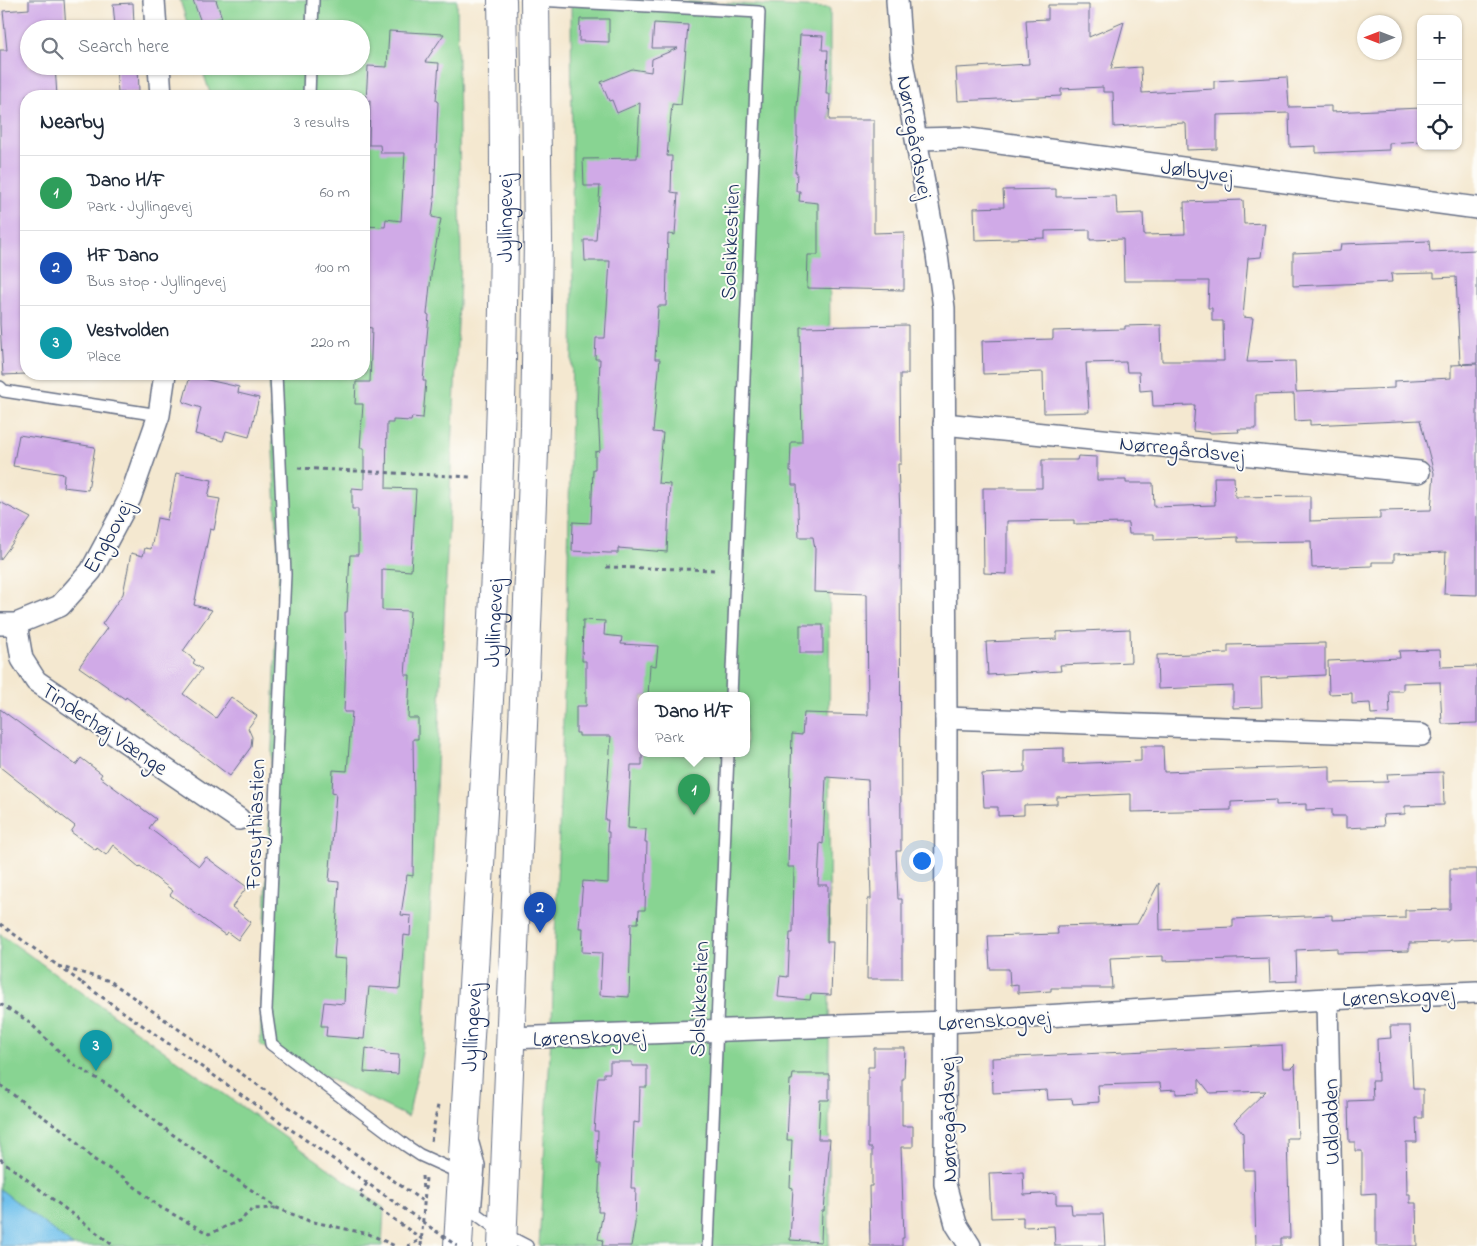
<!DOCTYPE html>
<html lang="en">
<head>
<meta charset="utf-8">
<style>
	:root { --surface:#fff; --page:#f2f2f3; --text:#1f2937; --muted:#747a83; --line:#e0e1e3; --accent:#b5179e }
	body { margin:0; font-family:"Indie Flower",sans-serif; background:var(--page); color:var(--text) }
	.controls { position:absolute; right:15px; top:15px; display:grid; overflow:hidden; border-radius:10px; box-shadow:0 1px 4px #0004 }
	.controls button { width:45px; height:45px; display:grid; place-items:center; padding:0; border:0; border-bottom:1px solid var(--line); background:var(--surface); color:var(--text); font:25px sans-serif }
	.compass { position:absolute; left:1357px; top:15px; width:45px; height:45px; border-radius:50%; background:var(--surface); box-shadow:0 1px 4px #0004; rotate:270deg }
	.you { position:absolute; left:921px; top:860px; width:18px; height:18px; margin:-12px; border:4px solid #fff; border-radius:50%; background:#1a73e8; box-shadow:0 0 0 8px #1a73e833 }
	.badge { display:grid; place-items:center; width:32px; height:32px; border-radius:50%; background:var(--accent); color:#fff; font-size:16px; font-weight:700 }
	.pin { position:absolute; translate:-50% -41px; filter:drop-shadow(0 1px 2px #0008) }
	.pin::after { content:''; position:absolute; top:26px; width:18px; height:15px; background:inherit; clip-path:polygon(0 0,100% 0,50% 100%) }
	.popup { position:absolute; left:638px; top:692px; width:112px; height:65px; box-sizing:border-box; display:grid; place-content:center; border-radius:10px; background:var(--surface); filter:drop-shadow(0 1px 4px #0005); font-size:16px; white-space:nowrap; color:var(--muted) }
	.popup b { font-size:19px; color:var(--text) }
	.popup::after { content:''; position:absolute; left:50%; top:100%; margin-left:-10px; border:10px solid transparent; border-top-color:var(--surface) }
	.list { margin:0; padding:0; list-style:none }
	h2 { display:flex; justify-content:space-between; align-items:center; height:65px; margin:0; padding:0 20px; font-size:21px }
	h2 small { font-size:16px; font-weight:400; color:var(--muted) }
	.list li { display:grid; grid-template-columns:32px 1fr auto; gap:15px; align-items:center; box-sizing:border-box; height:75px; padding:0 20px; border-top:1px solid var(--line) }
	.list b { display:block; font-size:19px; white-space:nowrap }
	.list p { margin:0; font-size:16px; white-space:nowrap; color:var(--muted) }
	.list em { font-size:16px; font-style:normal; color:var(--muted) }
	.icon { flex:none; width:28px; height:28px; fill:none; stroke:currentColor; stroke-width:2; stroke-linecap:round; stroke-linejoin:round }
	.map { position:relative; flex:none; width:1477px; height:1246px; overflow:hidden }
	.search { position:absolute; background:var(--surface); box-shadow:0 1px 4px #0004; left:20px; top:20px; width:350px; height:55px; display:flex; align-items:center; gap:12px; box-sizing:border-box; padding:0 18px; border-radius:28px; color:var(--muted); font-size:19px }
	.panel { position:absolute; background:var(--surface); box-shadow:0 1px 4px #0004; left:20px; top:90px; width:350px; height:290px; border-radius:20px }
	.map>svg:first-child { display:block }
	.green { fill:#88d492; stroke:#528278; fill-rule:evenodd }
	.water { fill:#71c1ec; stroke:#4678a5 }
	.building { fill:#d0aae7 }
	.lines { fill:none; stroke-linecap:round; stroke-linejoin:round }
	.lane-casing { stroke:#677086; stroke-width:14 }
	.street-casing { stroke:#677086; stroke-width:24 }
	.secondary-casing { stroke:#677086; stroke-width:30 }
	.path { stroke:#677086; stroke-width:3; stroke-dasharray:4 4; stroke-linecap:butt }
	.lane { stroke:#fff; stroke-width:11 }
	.street { stroke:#fff; stroke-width:21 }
	.secondary { stroke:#fff; stroke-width:28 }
	.path-bridge { stroke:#677086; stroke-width:3; stroke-dasharray:4 4; stroke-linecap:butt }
	.labels { text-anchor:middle; stroke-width:4; stroke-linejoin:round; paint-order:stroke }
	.street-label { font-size:22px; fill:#1b2f5e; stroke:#fdfcf7 }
</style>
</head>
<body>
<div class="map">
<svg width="1477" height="1246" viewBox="0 0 1477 1246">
	<rect width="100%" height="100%" fill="#fdfcf7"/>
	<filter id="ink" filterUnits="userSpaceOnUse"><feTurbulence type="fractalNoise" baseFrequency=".02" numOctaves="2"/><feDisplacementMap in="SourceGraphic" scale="10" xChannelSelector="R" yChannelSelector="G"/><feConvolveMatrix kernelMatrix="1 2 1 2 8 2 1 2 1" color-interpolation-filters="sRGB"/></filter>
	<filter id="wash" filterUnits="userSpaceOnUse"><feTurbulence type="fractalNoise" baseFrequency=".0096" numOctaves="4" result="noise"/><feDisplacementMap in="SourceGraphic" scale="20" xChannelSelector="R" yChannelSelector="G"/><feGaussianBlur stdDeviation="1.12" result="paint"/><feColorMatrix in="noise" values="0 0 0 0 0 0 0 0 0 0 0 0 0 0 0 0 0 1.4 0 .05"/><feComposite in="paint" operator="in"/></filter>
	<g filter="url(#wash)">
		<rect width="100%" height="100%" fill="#f4e8d0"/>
		<g class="green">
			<polygon points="180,0 457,0 461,260 424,1043 408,1117 260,1045 279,569 269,374 364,374 364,96 211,96 201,66 361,66 361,29 189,29"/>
			<path d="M571,0H643L830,8L829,1246H539L552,1019L567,612L573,302ZM642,696H746V754H642Z"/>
			<polygon points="0,934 384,1208 382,1246 0,1246"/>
		</g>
		<polygon class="water" points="0,1189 73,1246 0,1246"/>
		<g id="blocks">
			<g class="building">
				<polygon points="29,0 64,0 66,29 29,29 29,66 55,66 57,96 26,96 26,374 3,375 0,324 0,50 7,50 3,11 29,9"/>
				<polygon points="193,0 216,0 222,18 202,25"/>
				<polygon points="133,3 134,24 115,26 113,4"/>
				<polygon points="1048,5 1089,5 1089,37 1124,22 1111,69 1141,67 1142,93 1214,89 1214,81 1287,77 1289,107 1331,106 1331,112 1421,108 1421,141 1389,143 1389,150 1316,153 1316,146 1290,147 1289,113 1217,115 1217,149 1187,150 1186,124 1184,123 1114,127 1113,92 1103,92 1103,87 1061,89 1061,96 958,101 956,68 1029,64 1026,20 1048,19"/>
				<polygon points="580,19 609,19 609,42 579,41"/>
				<polygon points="654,23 688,25 681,105 672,104 667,156 672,156 671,192 678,193 675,235 668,234 666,306 658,306 655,359 660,359 653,432 663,433 658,483 670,484 667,552 618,548 618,553 608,553 572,551 573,522 591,523 593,469 595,469 595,452 600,451 598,411 600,359 595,359 596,338 605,338 610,261 585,261 584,240 596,240 600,186 584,186 583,159 637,158 640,103 617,113 612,100 609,101 601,82 632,69 651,72 652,59 678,48 652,48"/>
				<polygon points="389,31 444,34 425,62 439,63 436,101 438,102 434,200 432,217 441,219 432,266 427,314 429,315 423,381 426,381 423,418 412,417 411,421 393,420 393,423 387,423 386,488 416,489 411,571 382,569 382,610 410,611 405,675 410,675 408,718 418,718 418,739 413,739 414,805 413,876 407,875 401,915 411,916 410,936 404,935 400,989 369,987 364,1039 326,1036 327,1026 321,1026 324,1002 344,1004 346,959 334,958 339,882 329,881 336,793 332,792 333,770 347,771 352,712 344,712 346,658 345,612 347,612 350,555 358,555 358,509 352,509 352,488 364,489 364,448 360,448 363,404 355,404 356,382 370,382 372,328 364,327 364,226 385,227 386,219 401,221 405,153 381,153 380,145 369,145 370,101 366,101 368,66 387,67"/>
				<polygon points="800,35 823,36 822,50 828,50 826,94 830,94 829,120 874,120 874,233 904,232 904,290 807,288 808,255 818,255 818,203 799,201 800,191 796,191 797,172 795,172 798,137 797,137 797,107 800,69 798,68"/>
				<polygon points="116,66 138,66 139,92 118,93"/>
				<polygon points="1056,189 1056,197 1116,196 1117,214 1143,213 1144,235 1185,234 1184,202 1243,200 1244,224 1265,223 1261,257 1248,258 1243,317 1253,318 1247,362 1295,361 1296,392 1394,388 1394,381 1451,378 1451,365 1477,364 1477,595 1444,594 1446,552 1394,554 1394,562 1372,562 1372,566 1312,568 1311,541 1238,542 1238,537 1154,540 1154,534 1129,534 1128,523 1074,524 1074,520 1007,521 1007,574 984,573 983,488 1042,488 1042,460 1077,460 1078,456 1097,457 1097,480 1126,480 1126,483 1153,483 1154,507 1215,505 1214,477 1234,477 1235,497 1310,496 1310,521 1380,519 1380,511 1431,510 1434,473 1420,420 1310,425 1310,420 1295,421 1294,394 1256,395 1256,429 1238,429 1239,432 1212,433 1193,431 1195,405 1153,406 1152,390 1140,391 1139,372 1127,372 1126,362 1086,363 1089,412 1044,413 1043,372 983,374 982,341 1053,339 1053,331 1125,329 1125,326 1161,325 1162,361 1224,361 1223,321 1212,321 1212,308 1208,308 1209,281 1124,281 1123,239 1090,240 1090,230 1045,231 1045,238 975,240 974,208 1004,207 1003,190"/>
				<polygon points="1429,241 1430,252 1477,250 1477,363 1460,364 1456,277 1434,278 1434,273 1391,274 1392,282 1293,286 1293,253 1340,251 1341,244"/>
				<polygon points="908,325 908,374 900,374 901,464 898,464 900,513 901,851 896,851 898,899 902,899 902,979 867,979 868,899 871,899 868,780 826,777 823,844 820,843 818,885 828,885 827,942 833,942 831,995 811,994 810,1000 778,997 780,976 788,977 790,933 793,933 794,867 788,867 792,734 802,735 804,713 868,715 867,594 814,592 815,549 813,537 799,537 797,485 792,485 792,471 790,471 791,442 802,442 800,327"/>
				<polygon points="190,376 239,387 238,393 259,398 249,437 226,431 223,441 195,434 201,408 183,402"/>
				<polygon points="19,435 95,447 88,490 63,487 64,474 13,466"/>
				<polygon points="176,473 212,480 208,497 220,499 214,530 210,529 194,605 212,610 183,651 195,660 193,663 202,669 183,694 216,718 231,697 257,716 248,728 252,737 251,747 230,776 126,697 125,699 79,667 107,628 102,624 123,594 131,553 143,556 145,548 151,549 157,518 167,520"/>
				<polygon points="0,502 31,518 0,560"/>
				<polygon points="583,620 605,621 604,635 622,637 621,644 658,646 656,666 650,665 648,696 642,696 642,765 631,765 628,828 646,829 645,842 647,842 645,910 639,910 638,923 631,923 629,997 600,995 602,953 582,952 583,928 579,928 583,881 608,883 609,832 607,832 608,820 605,820 611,736 579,736 579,733 576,733 576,706 586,706 586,661 582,661"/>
				<rect x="800" y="625" width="23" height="28"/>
				<polygon points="1130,629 1131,662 1060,665 1061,671 988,675 986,642 1057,639 1057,632"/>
				<polygon points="1325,643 1325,675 1261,678 1262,707 1233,708 1233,686 1158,689 1157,655 1228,653 1228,645"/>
				<polygon points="1440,650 1441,667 1477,666 1477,723 1442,724 1440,682 1403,683 1403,691 1389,691 1390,713 1371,714 1370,703 1352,704 1352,693 1329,694 1328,661 1400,658 1399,651"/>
				<polygon points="0,709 76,765 81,758 102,774 100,777 156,819 149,828 199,866 206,857 247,887 232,907 251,922 238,940 227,932 225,935 170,895 173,891 140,866 139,867 113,845 106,855 97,848 96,850 71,832 75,826 0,767"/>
				<polygon points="1141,746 1163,746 1164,772 1330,766 1330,783 1388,782 1387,774 1443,772 1444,805 1405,806 1405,814 1383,815 1384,826 1346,828 1346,816 1332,816 1332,809 1306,810 1306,804 1276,805 1276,800 1231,802 1231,810 1131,812 1131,794 1057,797 1057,804 1024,805 1024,815 998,816 998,807 984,807 982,774 1025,772 1025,749 1064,748 1064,764 1141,761"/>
				<polygon points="1450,869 1477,869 1477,939 1449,940 1449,942 1409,943 1409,951 1337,953 1337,948 1296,950 1297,981 1270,982 1269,958 1163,961 1163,956 1110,958 1112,988 1051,988 1051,991 1018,993 1018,985 1010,986 1009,969 990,969 988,936 1058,934 1057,926 1137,924 1159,883 1160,930 1233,927 1233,919 1332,915 1332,920 1405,918 1405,910 1450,909"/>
				<polygon points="1390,1026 1410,1026 1413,1089 1423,1089 1423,1118 1416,1118 1417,1142 1406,1142 1407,1194 1410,1194 1410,1203 1416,1203 1417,1246 1376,1246 1376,1193 1362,1194 1362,1151 1355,1151 1355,1142 1349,1142 1348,1101 1373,1100 1372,1081 1378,1081 1377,1039 1391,1038"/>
				<polygon points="1282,1045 1283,1068 1291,1068 1295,1064 1298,1138 1287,1138 1290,1238 1281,1238 1281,1246 1256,1246 1254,1170 1244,1170 1243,1133 1234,1122 1266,1091 1210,1093 1199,1079 1199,1093 1176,1094 1176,1089 1161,1090 1160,1083 1098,1085 1099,1102 1073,1104 1072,1099 1048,1100 1047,1090 993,1093 992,1058"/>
				<polygon points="366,1048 385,1052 385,1054 399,1055 398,1074 364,1072"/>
				<polygon points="874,1048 905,1048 904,1079 902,1079 902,1126 913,1126 913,1147 901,1147 904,1238 902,1238 902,1246 870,1246 869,1186 872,1186 872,1148 868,1148 868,1067 874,1067"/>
				<polygon points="610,1062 632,1062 632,1066 647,1066 647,1087 640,1087 639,1123 634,1122 631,1188 636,1188 635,1224 631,1246 602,1246 603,1240 598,1239 603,1212 598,1212 600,1164 597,1164 598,1131 594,1131 598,1077 604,1077 604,1073 610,1073"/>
				<polygon points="793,1074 829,1074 829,1100 820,1100 818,1139 830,1139 824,1211 822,1211 821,1242 790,1240 793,1188 790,1187 792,1140 787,1140 790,1080 792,1080"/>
				<polygon points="1023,1172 1024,1195 1056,1193 1056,1204 1071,1204 1072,1214 1103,1214 1105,1246 1055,1246 1054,1226 1023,1227 1023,1217 991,1218 989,1173"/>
			</g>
		</g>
	</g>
	<g filter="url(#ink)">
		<use href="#blocks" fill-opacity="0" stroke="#677086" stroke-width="1"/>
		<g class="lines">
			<defs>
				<g id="lane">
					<polyline points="537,0 759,12 731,696"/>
					<polyline points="312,29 313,0"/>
					<polyline points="309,96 310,66"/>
					<polyline points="276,374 285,574 266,1010 271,1044 405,1145 420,1155 462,1174"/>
					<polyline points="0,387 4,391 159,415"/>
					<polyline points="473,1143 479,1165 475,1213 502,1233 527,1246"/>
					<polyline points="708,1246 728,754"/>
				</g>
				<g id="street">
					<polyline points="154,0 156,29"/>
					<polyline points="897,0 901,56 937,255 944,308 946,718 945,1184 956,1224 970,1246"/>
					<polyline points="159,66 161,96"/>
					<polyline points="917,139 962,138 1477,208"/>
					<polyline points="944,424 1419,472"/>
					<polyline points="0,624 16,624 60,606 91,571 130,498 159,415 165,374"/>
					<polyline points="16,624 22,659 36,681 239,819"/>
					<polyline points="946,718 1421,735"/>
					<polyline points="1327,999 1332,1246"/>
					<polyline points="510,1038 946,1022 1327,999 1477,992"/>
				</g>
				<g id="secondary">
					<path id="s1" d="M458,1246C475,933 498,620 503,307C505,205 504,102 502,0"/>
					<polyline points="502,1246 535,427 538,240 535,0"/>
				</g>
			</defs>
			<use href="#lane" class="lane-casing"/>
			<use href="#street" class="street-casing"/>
			<use href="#secondary" class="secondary-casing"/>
			<g class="path">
				<polyline points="364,341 367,340"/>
				<polyline points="298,468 472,477"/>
				<polyline points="606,567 718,570"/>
				<polyline points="0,924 82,983"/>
				<polyline points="58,966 110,981 424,1202"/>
				<polyline points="0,1004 28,1021 71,1063 113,1088 172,1134 277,1208 309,1221 369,1234 395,1246"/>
				<polyline points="0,1085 43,1117 66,1132 93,1159 123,1177 158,1206 209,1234 241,1220 252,1209 277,1208"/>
				<polyline points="431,1141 438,1105"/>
				<polyline points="0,1159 114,1246"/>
				<polyline points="422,1176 423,1192"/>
				<polyline points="367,1183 359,1195 422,1239 408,1246"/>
				<polyline points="421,1246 426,1177"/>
			</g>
			<use href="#lane" class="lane"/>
			<use href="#street" class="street"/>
			<use href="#secondary" class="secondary"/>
			<polyline class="path-bridge" points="82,983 457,1246"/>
		</g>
	</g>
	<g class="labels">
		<g class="street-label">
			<text transform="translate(916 137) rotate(80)" y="8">Nørregårdsvej</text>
			<text transform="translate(1197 170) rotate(8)" y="8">Jølbyvej</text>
			<text dy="8" stroke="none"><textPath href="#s1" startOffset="1029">Jyllingevej</textPath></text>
			<text transform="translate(729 242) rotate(-88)" y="8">Solsikkestien</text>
			<text transform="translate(1182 448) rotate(6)" y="8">Nørregårdsvej</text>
			<text transform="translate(107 536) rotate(-61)" y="8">Engbovej</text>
			<text dy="8" stroke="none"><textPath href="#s1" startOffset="624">Jyllingevej</textPath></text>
			<text transform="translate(105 728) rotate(34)" y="8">Tinderhøj Vænge</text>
			<text transform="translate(254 824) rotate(-88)" y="8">Forsythiastien</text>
			<text transform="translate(1398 995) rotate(-3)" y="8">Lørenskogvej</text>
			<text transform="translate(698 999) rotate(-88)" y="8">Solsikkestien</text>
			<text transform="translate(994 1019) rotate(-3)" y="8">Lørenskogvej</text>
			<text dy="8" stroke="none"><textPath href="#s1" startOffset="219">Jyllingevej</textPath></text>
			<text transform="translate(589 1036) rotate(-2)" y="8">Lørenskogvej</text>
			<text transform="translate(947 1120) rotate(-91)" y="8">Nørregårdsvej</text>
			<text transform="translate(1330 1122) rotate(-91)" y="8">Udlodden</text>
		</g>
	</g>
</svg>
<div class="controls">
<button>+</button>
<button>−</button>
<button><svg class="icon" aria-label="locate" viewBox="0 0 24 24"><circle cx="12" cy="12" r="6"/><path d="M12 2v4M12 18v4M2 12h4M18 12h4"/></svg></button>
</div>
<svg class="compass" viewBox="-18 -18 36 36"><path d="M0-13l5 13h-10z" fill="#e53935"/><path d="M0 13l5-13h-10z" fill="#747a83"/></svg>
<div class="you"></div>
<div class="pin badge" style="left:694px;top:815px;background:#2e9e5b">1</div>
<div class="popup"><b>Dano H/F</b>Park</div>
<div class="pin badge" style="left:540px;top:933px;background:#1a4fb4">2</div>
<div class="pin badge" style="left:96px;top:1071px;background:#0f9aa8">3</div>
<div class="search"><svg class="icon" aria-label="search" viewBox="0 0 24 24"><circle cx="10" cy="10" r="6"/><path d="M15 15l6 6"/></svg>Search here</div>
<section class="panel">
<h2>Nearby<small>3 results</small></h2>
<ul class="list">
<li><span class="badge" style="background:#2e9e5b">1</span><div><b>Dano H/F</b><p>Park · Jyllingevej</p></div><em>60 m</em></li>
<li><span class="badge" style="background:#1a4fb4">2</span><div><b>HF Dano</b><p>Bus stop · Jyllingevej</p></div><em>100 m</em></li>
<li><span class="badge" style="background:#0f9aa8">3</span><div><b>Vestvolden</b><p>Place</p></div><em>220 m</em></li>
</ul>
</section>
</div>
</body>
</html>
